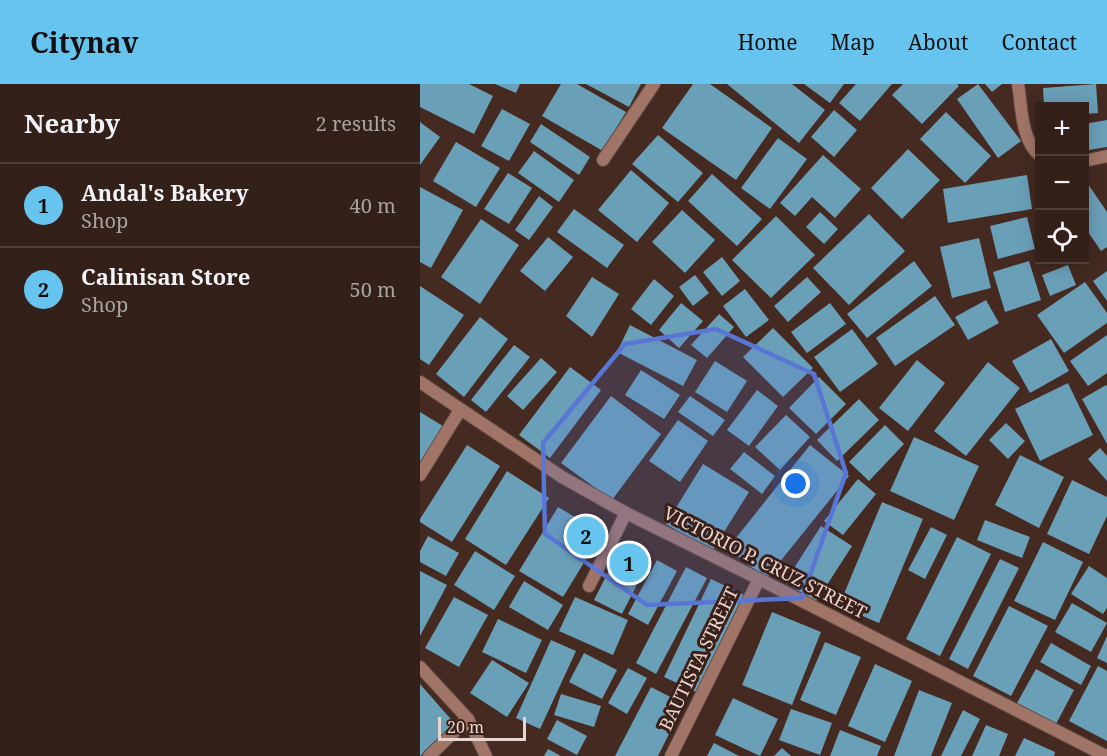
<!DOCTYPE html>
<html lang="en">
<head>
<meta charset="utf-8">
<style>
	:root { --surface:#332019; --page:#3e2d26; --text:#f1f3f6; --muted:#a9a3a2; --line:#4e3e38; --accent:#66c4ef }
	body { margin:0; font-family:"Noto Serif",serif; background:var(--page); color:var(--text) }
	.controls { position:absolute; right:18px; top:18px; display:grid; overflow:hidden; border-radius:0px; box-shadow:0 3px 15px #0003 }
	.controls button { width:54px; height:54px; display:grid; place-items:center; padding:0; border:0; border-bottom:2px solid var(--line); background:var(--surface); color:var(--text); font:30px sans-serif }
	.scale { position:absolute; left:18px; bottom:15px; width:88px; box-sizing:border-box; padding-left:6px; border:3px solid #e7d5cf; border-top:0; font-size:16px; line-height:21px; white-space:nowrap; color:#e7d5cf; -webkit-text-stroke:4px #3a2018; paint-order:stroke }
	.you { position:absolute; left:376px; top:400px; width:21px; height:21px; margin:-15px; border:4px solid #fff; border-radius:50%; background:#1a73e8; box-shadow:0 0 0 9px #1a73e833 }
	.badge { display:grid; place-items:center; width:39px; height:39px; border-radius:50%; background:var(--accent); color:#111; font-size:20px; font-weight:700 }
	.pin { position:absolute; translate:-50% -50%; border:3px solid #fff; box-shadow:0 2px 6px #0006 }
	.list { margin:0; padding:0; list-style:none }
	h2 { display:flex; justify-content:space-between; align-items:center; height:78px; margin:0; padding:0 24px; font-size:26px }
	h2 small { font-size:20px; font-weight:400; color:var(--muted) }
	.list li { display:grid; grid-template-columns:39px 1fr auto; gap:18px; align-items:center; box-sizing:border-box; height:84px; padding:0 24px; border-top:2px solid var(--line) }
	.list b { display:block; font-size:22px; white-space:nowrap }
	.list p { margin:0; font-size:20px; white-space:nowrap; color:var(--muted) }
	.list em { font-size:20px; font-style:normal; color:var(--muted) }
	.icon { flex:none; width:33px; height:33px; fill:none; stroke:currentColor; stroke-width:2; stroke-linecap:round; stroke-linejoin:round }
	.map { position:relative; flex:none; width:687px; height:672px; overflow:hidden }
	header { display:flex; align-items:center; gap:36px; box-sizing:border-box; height:84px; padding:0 30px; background:var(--accent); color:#111 }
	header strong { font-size:28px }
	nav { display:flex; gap:33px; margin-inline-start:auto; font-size:21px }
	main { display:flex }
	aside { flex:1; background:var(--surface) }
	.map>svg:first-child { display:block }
	.building { fill:#6a9fb8 }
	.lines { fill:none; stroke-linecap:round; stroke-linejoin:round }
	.lane-casing { stroke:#614940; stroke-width:14 }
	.street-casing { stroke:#614940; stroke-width:14 }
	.lane { stroke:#a07568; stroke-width:12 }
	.street { stroke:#a07568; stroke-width:12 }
	.marked { fill:#5a76d5; fill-opacity:0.2; stroke:#5a76d5; stroke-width:4.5; stroke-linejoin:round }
	.labels { text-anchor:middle; stroke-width:6; stroke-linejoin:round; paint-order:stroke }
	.street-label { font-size:18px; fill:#e7d5cf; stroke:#3a2018 }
</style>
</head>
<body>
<header>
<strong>Citynav</strong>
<nav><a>Home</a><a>Map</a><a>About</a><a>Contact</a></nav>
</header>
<main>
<aside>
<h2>Nearby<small>2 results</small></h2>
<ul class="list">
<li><span class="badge">1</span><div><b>Andal's Bakery</b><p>Shop</p></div><em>40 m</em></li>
<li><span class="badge">2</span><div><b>Calinisan Store</b><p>Shop</p></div><em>50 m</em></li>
</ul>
</aside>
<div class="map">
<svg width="687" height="672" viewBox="0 0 687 672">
	<rect width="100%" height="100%" fill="#442a21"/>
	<g class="building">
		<polygon points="0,0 49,0 73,12 54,50 0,23"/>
		<polygon points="75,0 100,0 96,9"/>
		<polygon points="141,0 157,0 206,28 183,67 122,32"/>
		<polygon points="166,0 221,0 209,23"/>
		<polygon points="273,0 290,0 352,44 316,96 242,44"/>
		<polygon points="307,0 372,0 405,26 379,59"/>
		<polygon points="384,0 424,0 410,19"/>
		<polygon points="436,0 472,0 440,37 419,19"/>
		<polygon points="483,0 537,0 539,2 502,40 472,11"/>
		<polygon points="558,0 601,57 578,74 537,15"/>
		<polygon points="565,0 582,0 572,8"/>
		<polygon points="676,0 678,29 664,30 664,22 624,22 623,4"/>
		<polygon points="82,25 110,40 89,77 61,62"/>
		<polygon points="414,26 437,46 414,73 391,53"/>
		<polygon points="526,28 571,72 545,99 500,55"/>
		<polygon points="687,36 687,63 669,66 664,40"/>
		<polygon points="0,38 20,53 0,81"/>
		<polygon points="121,40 170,73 159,91 110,58"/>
		<polygon points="238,51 283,89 258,118 212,80"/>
		<polygon points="358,54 387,75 350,125 321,104"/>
		<polygon points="36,58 80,84 56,123 13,97"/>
		<polygon points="488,65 520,96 482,135 451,104"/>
		<polygon points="114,67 154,96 139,118 98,89"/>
		<polygon points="403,71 441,105 415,134 392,113 375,132 360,119"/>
		<polygon points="211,86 249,119 217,158 178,126"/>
		<polygon points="88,89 112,104 89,140 64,125"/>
		<polygon points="292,90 342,135 317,162 268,117"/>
		<polygon points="607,91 612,125 528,139 523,105"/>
		<polygon points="668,100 687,128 687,163 681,167 664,142 664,102"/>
		<polygon points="0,103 43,126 11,184 0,178"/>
		<polygon points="119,112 133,123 109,156 95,146"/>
		<polygon points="154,125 204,161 187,184 137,148"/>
		<polygon points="262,126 295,156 265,189 232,158"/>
		<polygon points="400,128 418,145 404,160 386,143"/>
		<polygon points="449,130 485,167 429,221 393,184"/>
		<polygon points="356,132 395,171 351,214 312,176"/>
		<polygon points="607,133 615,165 578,175 570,142"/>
		<polygon points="61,135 99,161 60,220 21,193"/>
		<polygon points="128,153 153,173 125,207 100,187"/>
		<polygon points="559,154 571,204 532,214 520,163"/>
		<polygon points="302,173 320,197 302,212 283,188"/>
		<polygon points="494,177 512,202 447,254 427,230"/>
		<polygon points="609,177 621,216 585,228 573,188"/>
		<polygon points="648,181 656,201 630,212 622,191"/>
		<polygon points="687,187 687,217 673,197"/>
		<polygon points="275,191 289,209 273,222 259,203"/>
		<polygon points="172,193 199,210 172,253 146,232"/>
		<polygon points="387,193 401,208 368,238 354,222"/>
		<polygon points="234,195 254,212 231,241 211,225"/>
		<polygon points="665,198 687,229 687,239 644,269 617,231"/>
		<polygon points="0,202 44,231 9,281 0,275"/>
		<polygon points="325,205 349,236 326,253 303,222"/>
		<polygon points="515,212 535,241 475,282 456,254"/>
		<polygon points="566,216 579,239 548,256 535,233"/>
		<polygon points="261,219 283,237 259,264 239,246"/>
		<polygon points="410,219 426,240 387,269 371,248"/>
		<polygon points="299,230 314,243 287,274 271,261"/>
		<polygon points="60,233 88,255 44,313 16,290"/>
		<polygon points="210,241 277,276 263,302 197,268"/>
		<polygon points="353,244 393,284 363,313 323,273"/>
		<polygon points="432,245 458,280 420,308 394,273"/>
		<polygon points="687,251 687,289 668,302 650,277"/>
		<polygon points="631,255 649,287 610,309 592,277"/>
		<polygon points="94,261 110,273 66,328 51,316"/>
		<polygon points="121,274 137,288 103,326 87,312"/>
		<polygon points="497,276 525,299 488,347 459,324"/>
		<polygon points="295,277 327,297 307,328 275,308"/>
		<polygon points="568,278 600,304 546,372 514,347"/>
		<polygon points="150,283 181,306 130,374 99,351"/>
		<polygon points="221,286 260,311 244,335 205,311"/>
		<polygon points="399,293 426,320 396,350 369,324"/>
		<polygon points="648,299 673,351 620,377 595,325"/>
		<polygon points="686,301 687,302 687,360 662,315"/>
		<polygon points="337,306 358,322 329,362 307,346"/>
		<polygon points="191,312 241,350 192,416 141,379"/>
		<polygon points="270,312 305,336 293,352 258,328"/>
		<polygon points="439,315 459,336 417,377 397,356"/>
		<polygon points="0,328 23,342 0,379"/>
		<polygon points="366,331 390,353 360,386 335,363"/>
		<polygon points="258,336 288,357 260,398 229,377"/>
		<polygon points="586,339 605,357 588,375 569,356"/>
		<polygon points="465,341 484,360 449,397 429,378"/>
		<polygon points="494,353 559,382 534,436 470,407"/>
		<polygon points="47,361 80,382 32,458 0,438 0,435"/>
		<polygon points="390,361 429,392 346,495 308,464"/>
		<polygon points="680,364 687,372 687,397 668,375"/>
		<polygon points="324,368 355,392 342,410 310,385"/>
		<polygon points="600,371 644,393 619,444 575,421"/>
		<polygon points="283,380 329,408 292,467 246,440"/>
		<polygon points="87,387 129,414 86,481 45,455"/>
		<polygon points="438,395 456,410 423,451 404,437"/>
		<polygon points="652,396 687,413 687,432 669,470 627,450"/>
		<polygon points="462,418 503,435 459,539 419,522"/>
		<polygon points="138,423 182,449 143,513 99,487"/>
		<polygon points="565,436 610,453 602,474 557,456"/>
		<polygon points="401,442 432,462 396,518 365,498"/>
		<polygon points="511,443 527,451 505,495 488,486"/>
		<polygon points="8,452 39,469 26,492 0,478 0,467"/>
		<polygon points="537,453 571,470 520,572 486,555"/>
		<polygon points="623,458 663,478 635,536 594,517"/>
		<polygon points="202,461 230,475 202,530 174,516"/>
		<polygon points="55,467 95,492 74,526 34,501"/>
		<polygon points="580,475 599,484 548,585 529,575"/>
		<polygon points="237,476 257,487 228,541 208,530"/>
		<polygon points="669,482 687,494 687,524 683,530 651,510"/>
		<polygon points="266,483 287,494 236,590 216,579"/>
		<polygon points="0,487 27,501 0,552"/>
		<polygon points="291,495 324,511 276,608 244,593"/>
		<polygon points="104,497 143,521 128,546 89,523"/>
		<polygon points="34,513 68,531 39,583 5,564"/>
		<polygon points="155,513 208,536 193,571 139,547"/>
		<polygon points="652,519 687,539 671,568 635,548"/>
		<polygon points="589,522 628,542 591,612 553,592"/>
		<polygon points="352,528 401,548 372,621 322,601"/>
		<polygon points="78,535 122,556 106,589 62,568"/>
		<polygon points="687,552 687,579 677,574"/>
		<polygon points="131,556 156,567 120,645 96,634"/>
		<polygon points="405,558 441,573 416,631 380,616"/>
		<polygon points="631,559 671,582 661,601 620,578"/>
		<polygon points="164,569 197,586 182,615 149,598"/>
		<polygon points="72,576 109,599 87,633 50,609"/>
		<polygon points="455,580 492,597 465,658 428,642"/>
		<polygon points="678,582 687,587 687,657 649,637"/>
		<polygon points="208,584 227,594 207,630 188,619"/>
		<polygon points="616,585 654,606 636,640 597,619"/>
		<polygon points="0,600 36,641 0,672"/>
		<polygon points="231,603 264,620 238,672 195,672"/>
		<polygon points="499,606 532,619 511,672 474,672"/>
		<polygon points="141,610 181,622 174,643 134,631"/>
		<polygon points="313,614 358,635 340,672 295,651"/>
		<polygon points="371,625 412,639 400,671 359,656"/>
		<polygon points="543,626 560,635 541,672 521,672"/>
		<polygon points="137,636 167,652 157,671 127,655"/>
		<polygon points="566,641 588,650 579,672 552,672"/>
		<polygon points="420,646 461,662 457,672 410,672"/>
		<polygon points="604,654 635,668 634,672 595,672"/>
		<polygon points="294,659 319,672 287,672"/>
		<polygon points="362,664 371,672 354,672"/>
		<polygon points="128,665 141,672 124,672"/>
	</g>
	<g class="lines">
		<defs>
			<polyline id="lane" points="169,502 206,429"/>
			<g id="street">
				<path d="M598,0C602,24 601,56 620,72"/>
				<polyline points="183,76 234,0"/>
				<polyline points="664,77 687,72"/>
				<polyline points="0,298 142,393 206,429 339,495 686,672"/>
				<polyline points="0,391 40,326"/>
				<polyline points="0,583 48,635 66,672"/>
				<polyline points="9,672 48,635"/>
				<polyline points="251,672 339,495"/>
			</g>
		</defs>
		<use href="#lane" class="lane-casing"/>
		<use href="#street" class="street-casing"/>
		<use href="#lane" class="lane"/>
		<use href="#street" class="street"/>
	</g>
	<path class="marked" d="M296,245L394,290L426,389L382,514L227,521L125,450L123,359L205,260Z"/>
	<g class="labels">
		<g class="street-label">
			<text transform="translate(345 479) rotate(27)" y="6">VICTORIO P. CRUZ STREET</text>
			<text transform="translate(279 575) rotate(-64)" y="6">BAUTISTA STREET</text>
		</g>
	</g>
</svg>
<div class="controls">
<button>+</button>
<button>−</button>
<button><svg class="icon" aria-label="locate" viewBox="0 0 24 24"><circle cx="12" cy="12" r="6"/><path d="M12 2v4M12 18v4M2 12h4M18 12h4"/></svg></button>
</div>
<div class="scale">20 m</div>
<div class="you"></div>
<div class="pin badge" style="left:209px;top:479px">1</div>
<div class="pin badge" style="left:166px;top:452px">2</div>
</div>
</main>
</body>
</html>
